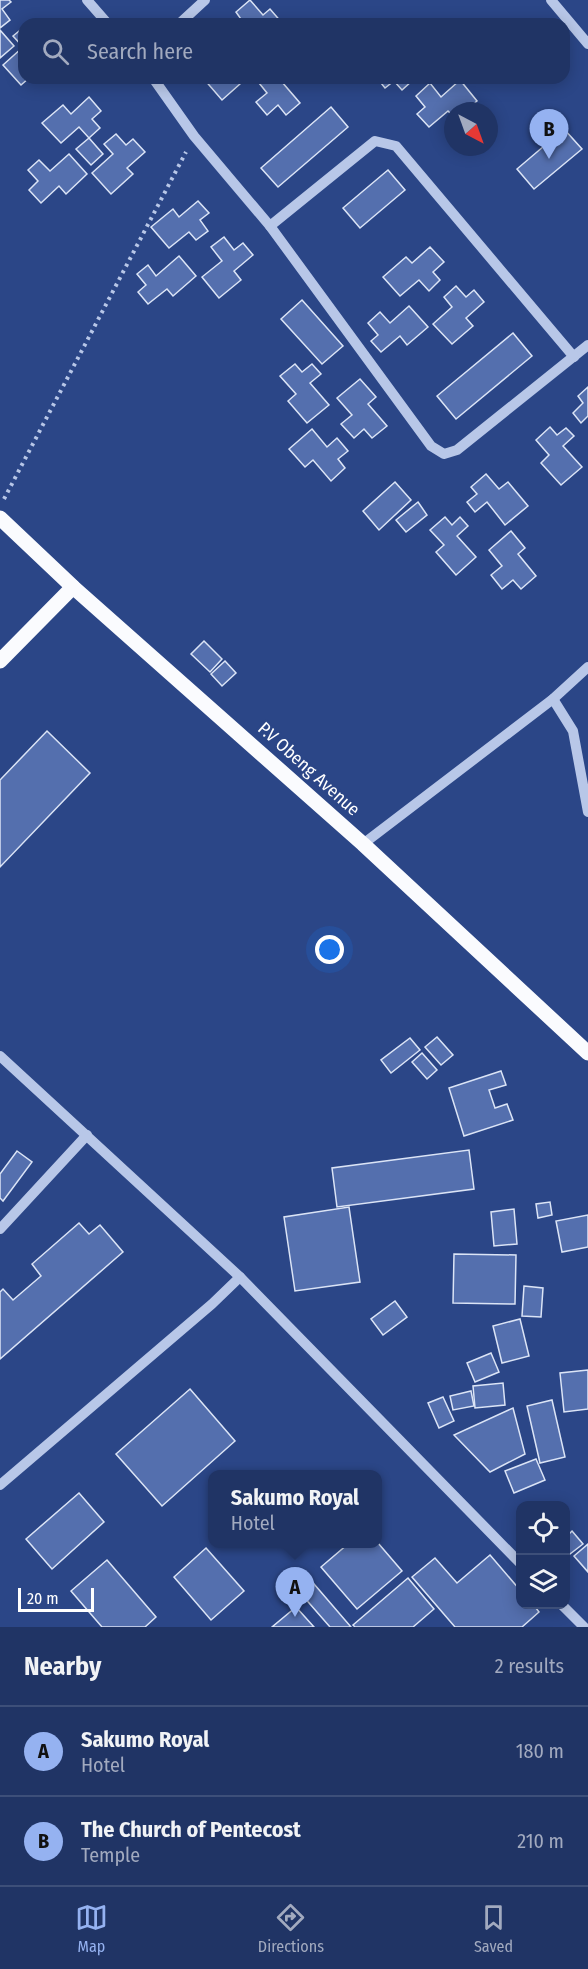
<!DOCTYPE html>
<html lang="en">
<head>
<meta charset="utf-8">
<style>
	:root { --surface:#203465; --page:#2d3f6e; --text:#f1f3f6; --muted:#a2aabf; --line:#3d4f79; --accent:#95b2f1 }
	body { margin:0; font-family:"Fira Sans Condensed",sans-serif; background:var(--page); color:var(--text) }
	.controls { position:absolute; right:18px; bottom:18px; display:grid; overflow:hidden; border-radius:12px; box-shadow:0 3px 15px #0003 }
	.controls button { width:54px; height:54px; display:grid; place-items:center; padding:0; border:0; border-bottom:2px solid var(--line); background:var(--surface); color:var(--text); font:30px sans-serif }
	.compass { position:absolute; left:444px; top:102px; width:54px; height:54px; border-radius:50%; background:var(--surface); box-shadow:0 3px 15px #0003; rotate:139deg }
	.scale { position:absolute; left:18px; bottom:15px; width:76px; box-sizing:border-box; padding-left:6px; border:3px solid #fff; border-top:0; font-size:16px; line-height:21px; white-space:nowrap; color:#fff; -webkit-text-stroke:4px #2b4687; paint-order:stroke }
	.you { position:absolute; left:330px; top:950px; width:21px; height:21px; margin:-15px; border:4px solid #fff; border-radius:50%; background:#1a73e8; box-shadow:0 0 0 9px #1a73e833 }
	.badge { display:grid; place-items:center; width:39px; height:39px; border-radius:50%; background:var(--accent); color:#111; font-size:20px; font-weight:700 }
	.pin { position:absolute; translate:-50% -50px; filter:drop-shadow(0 2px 3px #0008) }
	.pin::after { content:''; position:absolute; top:32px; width:21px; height:18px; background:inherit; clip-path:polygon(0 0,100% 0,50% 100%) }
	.popup { position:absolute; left:208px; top:1470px; width:174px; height:78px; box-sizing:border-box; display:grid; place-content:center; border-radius:12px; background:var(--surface); filter:drop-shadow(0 2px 4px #0005); font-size:20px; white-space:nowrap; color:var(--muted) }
	.popup b { font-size:22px; color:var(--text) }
	.popup::after { content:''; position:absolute; left:50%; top:100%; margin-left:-12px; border:12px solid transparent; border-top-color:var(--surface) }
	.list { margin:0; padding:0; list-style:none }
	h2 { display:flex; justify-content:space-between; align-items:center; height:78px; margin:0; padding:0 24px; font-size:26px }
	h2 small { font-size:20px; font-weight:400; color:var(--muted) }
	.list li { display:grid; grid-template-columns:39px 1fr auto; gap:18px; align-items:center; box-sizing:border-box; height:90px; padding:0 24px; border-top:2px solid var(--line) }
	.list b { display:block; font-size:22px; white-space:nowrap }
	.list p { margin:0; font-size:20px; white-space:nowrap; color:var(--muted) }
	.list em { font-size:20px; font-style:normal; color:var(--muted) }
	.icon { flex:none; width:33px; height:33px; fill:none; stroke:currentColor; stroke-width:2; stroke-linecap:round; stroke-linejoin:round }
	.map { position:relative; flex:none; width:588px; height:1627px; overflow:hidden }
	.search { position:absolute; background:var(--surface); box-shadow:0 3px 15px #0003; left:18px; right:18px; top:18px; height:66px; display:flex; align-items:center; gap:15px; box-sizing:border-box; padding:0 21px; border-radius:18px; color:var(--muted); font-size:22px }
	.sheet { height:258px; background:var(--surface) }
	nav { display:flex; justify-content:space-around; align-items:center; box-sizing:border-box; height:84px; border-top:2px solid var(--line); background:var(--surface); font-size:16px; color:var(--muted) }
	nav a { display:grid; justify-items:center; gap:3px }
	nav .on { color:var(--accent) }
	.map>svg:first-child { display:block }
	.building { fill:#546fae; stroke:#dbe4f6; stroke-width:1.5 }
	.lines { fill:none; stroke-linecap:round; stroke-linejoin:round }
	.path { stroke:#b8c7e8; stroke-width:4; stroke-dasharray:3 4.5; stroke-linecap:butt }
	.minor { stroke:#b8c7e8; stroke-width:10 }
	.major { stroke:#fafbfe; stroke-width:15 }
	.labels { text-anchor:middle; stroke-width:4.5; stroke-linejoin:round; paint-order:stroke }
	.street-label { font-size:18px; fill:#fff; stroke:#2b4687 }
</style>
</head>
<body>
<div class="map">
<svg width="588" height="1627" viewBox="0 0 588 1627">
	<rect width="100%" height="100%" fill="#2b4687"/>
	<g class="building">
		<polygon points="0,0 9,0 11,2 2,9 10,20 0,28"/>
		<polygon points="250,0 263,15 270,9 283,24 235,24 241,19 236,12"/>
		<polygon points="24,27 24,78 29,78 21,85 3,65 23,47 13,36"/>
		<polygon points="0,30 14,46 0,58"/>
		<polygon points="203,78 235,78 240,84 222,100"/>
		<polygon points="255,78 287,78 282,82 300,103 286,115 278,105 267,115 256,102 267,93"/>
		<polygon points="377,78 412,78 413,80 402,90 394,81 385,88"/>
		<polygon points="460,80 477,101 465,111 453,111 453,116 448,111 429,127 417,114 425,107 416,96 430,83 441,97"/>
		<polygon points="89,97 101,111 92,119 100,128 89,138 79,127 61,143 42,123 63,105 71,114"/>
		<polygon points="331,107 348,127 278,187 261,168"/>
		<polygon points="564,129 582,149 534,189 517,169"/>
		<polygon points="116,134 126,145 133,139 145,152 127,168 133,174 111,194 92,173 113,154 104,144"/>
		<polygon points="89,138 103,154 91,165 76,149"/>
		<polygon points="69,154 87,174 66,194 59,186 41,203 29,190 38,181 28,170 39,160 50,171"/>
		<polygon points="388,170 405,190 360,228 343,208"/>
		<polygon points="198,201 209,213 200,220 208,231 196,240 189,232 169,248 151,227 173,209 179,217"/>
		<polygon points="224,237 234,250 243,243 253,255 234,271 241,280 219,298 202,277 222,261 211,247"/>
		<polygon points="430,247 444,262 433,272 440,280 429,291 419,280 400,296 383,277 406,257 412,263"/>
		<polygon points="179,256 196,276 173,296 167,289 148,304 138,292 146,285 137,274 148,265 156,276"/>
		<polygon points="456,286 466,297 474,290 484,302 466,318 473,326 452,344 433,324 452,307 444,297"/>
		<polygon points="302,300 343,346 322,364 281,319"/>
		<polygon points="409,306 428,327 407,345 400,336 381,352 371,341 378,335 368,323 380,312 390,323"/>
		<polygon points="513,333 532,356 456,419 437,396"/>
		<polygon points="295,364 302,372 312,364 321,374 310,383 329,405 307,423 288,401 296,394 280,376"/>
		<polygon points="360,379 376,397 368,404 387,426 372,438 364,429 354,438 341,424 352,415 337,398"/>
		<polygon points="588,387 588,416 581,423 573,413 583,403 578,396"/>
		<polygon points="550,427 557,435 566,428 574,436 563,446 582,467 561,485 541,463 549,455 536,440"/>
		<polygon points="312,429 327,447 337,438 348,451 338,459 345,468 331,481 313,460 305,467 289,449"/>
		<polygon points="486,474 499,489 508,482 528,506 505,525 487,502 475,512 467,502 477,494 471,487"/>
		<polygon points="395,482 411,500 379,530 363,511"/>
		<polygon points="418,502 427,515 406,532 396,520"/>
		<polygon points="445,517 452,525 460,517 468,526 457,536 476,557 456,575 436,552 444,545 430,530"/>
		<polygon points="511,531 525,548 518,554 536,576 521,589 513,580 502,589 491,575 502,566 489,550"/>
		<polygon points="204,641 222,659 210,672 191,654"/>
		<polygon points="225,661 236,673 222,686 211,674"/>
		<polygon points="47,731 90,773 0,867 0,780"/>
		<polygon points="437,1037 453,1055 441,1065 425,1047"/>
		<polygon points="410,1038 420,1050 391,1073 381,1060"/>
		<polygon points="422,1053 437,1070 427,1079 412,1062"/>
		<polygon points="501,1071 506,1085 489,1090 495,1108 507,1104 513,1120 464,1136 449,1088"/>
		<polygon points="469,1150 474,1189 337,1207 332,1168"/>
		<polygon points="17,1151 32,1162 3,1201 0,1198 0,1174"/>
		<polygon points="550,1202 552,1215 538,1218 536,1204"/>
		<polygon points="349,1207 360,1282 295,1291 284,1217"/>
		<polygon points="514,1209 517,1244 494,1246 491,1212"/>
		<polygon points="588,1215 588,1247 562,1252 556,1221"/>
		<polygon points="79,1223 89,1234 100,1225 123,1252 0,1359 0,1292 3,1289 13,1300 41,1276 32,1264"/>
		<polygon points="454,1254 516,1255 515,1304 453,1303"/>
		<polygon points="524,1286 543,1288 541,1317 522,1316"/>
		<polygon points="395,1301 407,1317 383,1335 371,1319"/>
		<polygon points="520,1319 529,1356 502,1363 493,1326"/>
		<polygon points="491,1353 499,1372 475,1382 467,1363"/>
		<polygon points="588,1370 588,1409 564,1412 560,1373"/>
		<polygon points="503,1383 505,1405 475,1408 473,1386"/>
		<polygon points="190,1389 235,1441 162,1506 116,1454"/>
		<polygon points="471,1391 474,1406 453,1410 450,1396"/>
		<polygon points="443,1397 454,1421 439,1428 428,1403"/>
		<polygon points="552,1400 565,1457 540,1463 527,1406"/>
		<polygon points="513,1408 525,1454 490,1472 454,1435"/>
		<polygon points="536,1459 545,1480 514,1493 505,1471"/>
		<polygon points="79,1493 104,1522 52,1569 26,1539"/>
		<polygon points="572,1531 583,1544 570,1554 566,1548 566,1537"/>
		<polygon points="378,1543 402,1571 357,1609 321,1567 348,1544"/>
		<polygon points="588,1544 588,1572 574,1556"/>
		<polygon points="206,1548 244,1591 211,1620 174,1577"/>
		<polygon points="490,1555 520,1590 520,1604 533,1604 539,1612 522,1627 455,1627 412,1577 435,1558 457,1583"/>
		<polygon points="107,1560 156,1617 145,1627 102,1627 71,1591"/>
		<polygon points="308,1577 351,1627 330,1627 296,1588"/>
		<polygon points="408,1578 434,1609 413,1627 355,1627 353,1625"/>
		<polygon points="296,1607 314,1627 272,1627"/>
	</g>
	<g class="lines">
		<polyline class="path" points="4,499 186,152"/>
		<g class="minor">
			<polyline points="87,0 108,24"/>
			<polyline points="551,0 588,44"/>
			<polyline points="179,24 205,0"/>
			<polyline points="153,78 194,136 270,226 431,446 444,454 457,450 588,345"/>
			<polyline points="270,226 375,141 396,146 574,357"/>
			<polyline points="553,699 573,731 588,812"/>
			<polyline points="363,844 553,699 588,667"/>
			<polyline points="0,1056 240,1277 520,1563"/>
			<polyline points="0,1229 87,1135"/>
			<polyline points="0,1485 212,1304 240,1277"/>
			<polyline points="561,1604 584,1627"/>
		</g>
		<g class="major">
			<polyline points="0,518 73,587 363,844 588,1053"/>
			<polyline points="0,661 73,587"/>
		</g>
	</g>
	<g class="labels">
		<g class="street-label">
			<text transform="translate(309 769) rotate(42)" y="6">P.V Obeng Avenue</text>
		</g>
	</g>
</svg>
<div class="controls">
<button><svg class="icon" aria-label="locate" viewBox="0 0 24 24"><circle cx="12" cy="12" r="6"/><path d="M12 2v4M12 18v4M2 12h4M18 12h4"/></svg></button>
<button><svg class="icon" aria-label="layers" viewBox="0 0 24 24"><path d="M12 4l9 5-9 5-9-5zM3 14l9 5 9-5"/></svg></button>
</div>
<svg class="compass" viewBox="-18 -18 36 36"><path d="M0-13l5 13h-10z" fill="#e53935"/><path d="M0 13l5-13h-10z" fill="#a2aabf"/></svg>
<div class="scale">20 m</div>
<div class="you"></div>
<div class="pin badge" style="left:295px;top:1617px">A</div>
<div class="popup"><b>Sakumo Royal</b>Hotel</div>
<div class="pin badge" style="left:549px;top:159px">B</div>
<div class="search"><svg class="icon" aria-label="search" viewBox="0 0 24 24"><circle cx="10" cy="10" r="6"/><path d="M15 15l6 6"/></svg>Search here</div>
</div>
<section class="sheet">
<h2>Nearby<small>2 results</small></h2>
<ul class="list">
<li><span class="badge">A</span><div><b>Sakumo Royal</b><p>Hotel</p></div><em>180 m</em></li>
<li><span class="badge">B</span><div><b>The Church of Pentecost</b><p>Temple</p></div><em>210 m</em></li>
</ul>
</section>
<nav>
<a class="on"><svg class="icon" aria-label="map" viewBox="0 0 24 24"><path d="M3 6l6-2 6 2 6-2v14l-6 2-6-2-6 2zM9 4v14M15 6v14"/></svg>Map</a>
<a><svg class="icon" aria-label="directions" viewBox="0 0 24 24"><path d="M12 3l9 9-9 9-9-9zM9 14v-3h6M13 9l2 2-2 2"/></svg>Directions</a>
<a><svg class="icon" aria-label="saved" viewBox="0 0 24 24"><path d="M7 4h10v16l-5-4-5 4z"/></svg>Saved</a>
</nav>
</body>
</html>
